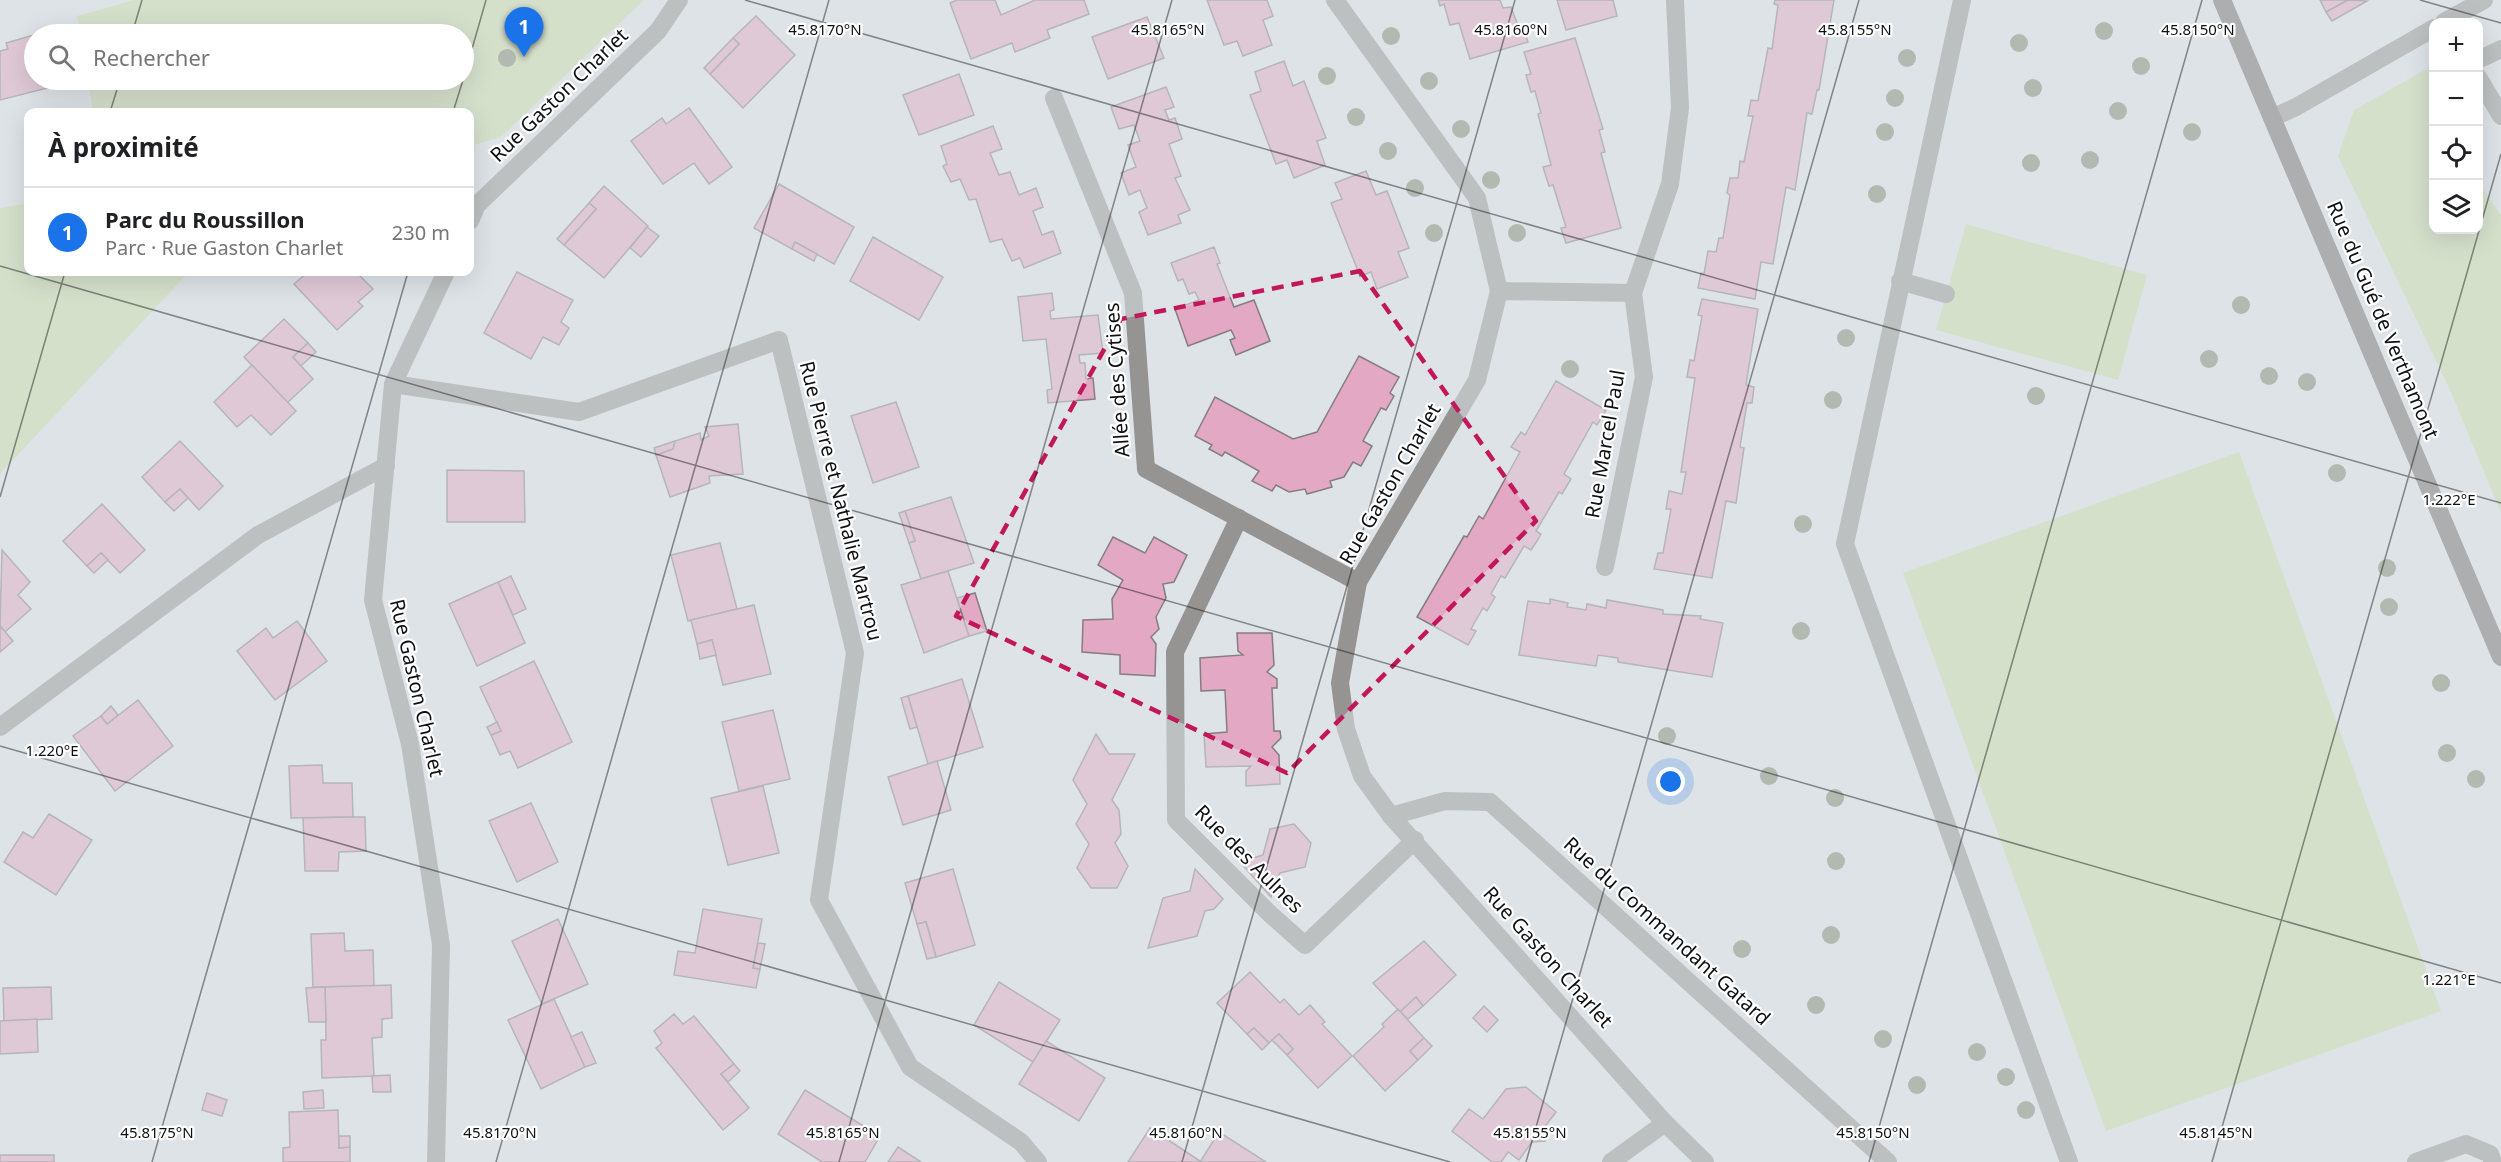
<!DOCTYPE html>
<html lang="fr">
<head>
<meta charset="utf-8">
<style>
	:root { --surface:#fff; --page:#f6f6f6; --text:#202124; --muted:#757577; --line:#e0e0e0; --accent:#1a73e8 }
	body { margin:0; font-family:"Noto Sans",sans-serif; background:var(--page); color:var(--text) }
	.controls { position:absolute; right:18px; top:18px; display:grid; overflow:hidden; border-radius:12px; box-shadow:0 6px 24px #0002 }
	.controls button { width:54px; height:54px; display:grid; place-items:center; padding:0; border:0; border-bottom:2px solid var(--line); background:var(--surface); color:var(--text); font:30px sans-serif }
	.you { position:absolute; left:1671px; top:782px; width:21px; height:21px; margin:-15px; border:4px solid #fff; border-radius:50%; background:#1a73e8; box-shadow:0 0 0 9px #1a73e833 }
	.badge { display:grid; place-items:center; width:39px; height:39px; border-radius:50%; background:var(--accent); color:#fff; font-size:20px; font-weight:700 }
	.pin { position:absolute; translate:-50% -50px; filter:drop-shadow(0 2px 3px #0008) }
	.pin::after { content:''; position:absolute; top:32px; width:21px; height:18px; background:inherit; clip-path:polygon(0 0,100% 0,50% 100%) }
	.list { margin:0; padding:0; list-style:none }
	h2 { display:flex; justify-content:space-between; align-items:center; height:78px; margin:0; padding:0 24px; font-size:26px }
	h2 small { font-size:20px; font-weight:400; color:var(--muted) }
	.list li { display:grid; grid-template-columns:39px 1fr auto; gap:18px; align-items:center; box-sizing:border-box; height:90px; padding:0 24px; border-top:2px solid var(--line) }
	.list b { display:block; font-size:22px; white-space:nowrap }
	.list p { margin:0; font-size:20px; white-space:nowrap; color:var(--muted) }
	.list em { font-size:20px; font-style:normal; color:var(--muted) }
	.icon { flex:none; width:33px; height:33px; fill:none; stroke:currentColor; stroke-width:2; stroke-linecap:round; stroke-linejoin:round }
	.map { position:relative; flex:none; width:2501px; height:1162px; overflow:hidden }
	.search { position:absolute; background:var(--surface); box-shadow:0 6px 24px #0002; left:24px; top:24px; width:450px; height:66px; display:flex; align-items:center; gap:15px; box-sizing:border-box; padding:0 21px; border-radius:33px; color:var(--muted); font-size:22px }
	.panel { position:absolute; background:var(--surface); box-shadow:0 6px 24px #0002; left:24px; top:108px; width:450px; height:168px; border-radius:12px }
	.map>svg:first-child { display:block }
	.green { fill:#cbdba8 }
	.building { fill:#e3a8c3; stroke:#847e80; stroke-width:1.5 }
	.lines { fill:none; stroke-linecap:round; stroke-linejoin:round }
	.lane { stroke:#969492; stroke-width:18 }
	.street { stroke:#969492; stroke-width:18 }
	.secondary { stroke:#716e6c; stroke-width:18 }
	.tree { fill:#7d8670 }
	.marked { fill:none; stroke:#c2185b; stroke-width:4.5; stroke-dasharray:12 8; stroke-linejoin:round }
	.ticks { fill:none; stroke:#0f1012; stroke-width:1.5; stroke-opacity:0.45 }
	.labels { text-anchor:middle; stroke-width:4.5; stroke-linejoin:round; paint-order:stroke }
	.street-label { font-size:20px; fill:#0f1012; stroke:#fff }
	.ticks-label { font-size:15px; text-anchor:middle; fill:#0f1012; stroke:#fff; stroke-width:4.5; stroke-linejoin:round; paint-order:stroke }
</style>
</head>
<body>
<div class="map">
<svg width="2501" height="1162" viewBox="0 0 2501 1162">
	<rect width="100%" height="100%" fill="#dee3e8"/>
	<g class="green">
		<polygon points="134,0 644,0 501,137 470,146 470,112 93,112 88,80 464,80 464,34 80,34 77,16"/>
		<polygon points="2430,67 2434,69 2434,230 2478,230 2479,184 2501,215 2501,513 2450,390 2338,156 2354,110"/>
		<polygon points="28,203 28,272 189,272 0,474 0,208"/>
		<polygon points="1966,224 2147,275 2118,380 1936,330"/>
		<polygon points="2239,452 2441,1011 2106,1131 1903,573"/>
	</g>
	<g class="building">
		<polygon points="957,0 995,0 1001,15 1035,0 1084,0 1089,14 1047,30 1050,38 1015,52 1012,43 971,59 950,3"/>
		<polygon points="1207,0 1267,0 1273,16 1263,20 1272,45 1243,56 1237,41 1224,45"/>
		<polygon points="1438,0 1500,0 1503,8 1511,7 1519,28 1523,27 1528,42 1470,59 1459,23 1450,25 1444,4 1440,6"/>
		<polygon points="1557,0 1613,0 1617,16 1566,30"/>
		<polygon points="1775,0 1834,0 1819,90 1817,90 1812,114 1807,113 1795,190 1786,187 1773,264 1761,262 1755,299 1698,288 1701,273 1704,274 1708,251 1716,252 1719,238 1723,238 1730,195 1727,193 1730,178 1738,178 1740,161 1744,162 1753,116 1748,116 1751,100 1758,101 1768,48 1772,49 1778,5 1774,4"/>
		<polygon points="2320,0 2348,0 2326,12"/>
		<polygon points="2348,0 2367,1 2332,21 2326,12"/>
		<polygon points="756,16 795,55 743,108 710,74 739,44 733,38"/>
		<polygon points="1147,17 1164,58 1108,79 1092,37"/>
		<polygon points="34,35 34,80 62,80 63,84 0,100 0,51 8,49 6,43"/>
		<polygon points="733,38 739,44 710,74 704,68"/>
		<polygon points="1575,38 1603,129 1599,130 1605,152 1601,153 1621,228 1566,243 1561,228 1566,227 1553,185 1549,186 1543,167 1551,165 1538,114 1541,113 1535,91 1531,92 1526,75 1531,74 1524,52"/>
		<polygon points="1284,61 1293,86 1304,81 1326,138 1317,141 1325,165 1294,178 1287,160 1276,164 1250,95 1261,91 1255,72"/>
		<polygon points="959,74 974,115 919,135 903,95"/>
		<polygon points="1166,87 1174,107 1165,110 1169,120 1175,118 1182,139 1169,144 1181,176 1175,178 1190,210 1178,215 1181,223 1148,235 1139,212 1147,208 1140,190 1129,195 1121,173 1136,167 1128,145 1140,141 1134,125 1119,129 1111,107"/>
		<polygon points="689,108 732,167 709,184 694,163 663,184 631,141 662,118 666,124"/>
		<polygon points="993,126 1002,149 990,153 999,175 1010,172 1019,195 1036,188 1043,207 1033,211 1042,235 1053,231 1061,253 1024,268 1020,258 1012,261 1002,239 990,242 976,199 969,200 960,179 951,182 943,166 947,164 941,146"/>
		<polygon points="1366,171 1376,195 1387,191 1409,248 1398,252 1408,277 1377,289 1371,272 1360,276 1331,203 1342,199 1335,183"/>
		<polygon points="779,184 854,227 834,264 795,242 792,249 754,228"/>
		<polygon points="604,186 648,226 604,278 564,245 596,209 589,203"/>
		<polygon points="589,203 596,209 564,245 557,239"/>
		<polygon points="647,227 659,236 641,257 630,248"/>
		<polygon points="873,237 943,277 919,320 850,281"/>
		<polygon points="795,242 817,254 814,261 792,249"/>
		<polygon points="1214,247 1220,263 1217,264 1234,307 1254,300 1270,341 1236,355 1230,340 1235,338 1231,330 1188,346 1175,309 1199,300 1195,292 1189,294 1183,279 1178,281 1171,263"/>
		<polygon points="308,272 356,272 373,289 358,302 363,306 337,330 294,284"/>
		<polygon points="517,272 573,300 561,322 569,328 559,345 543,337 531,359 484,333"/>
		<polygon points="1052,293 1054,310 1050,311 1051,319 1098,315 1103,353 1079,355 1080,363 1085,363 1086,379 1093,378 1095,399 1048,403 1047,390 1052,389 1046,339 1023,341 1018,297"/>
		<polygon points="1702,299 1758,309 1746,385 1754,387 1752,403 1747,403 1740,447 1744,448 1736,503 1726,501 1712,578 1654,569 1658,553 1663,553 1671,509 1666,509 1669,491 1682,494 1686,472 1681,472 1695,378 1687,377 1690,360 1694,361 1702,316 1698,315"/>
		<polygon points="284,319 308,343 293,357 313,379 287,403 244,357"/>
		<polygon points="308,343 316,352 301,366 293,357"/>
		<polygon points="1359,356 1399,377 1390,393 1394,396 1386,410 1381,408 1363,441 1372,446 1361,466 1353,462 1344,477 1330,481 1332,487 1307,494 1305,489 1289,492 1276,485 1272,491 1252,481 1259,471 1225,452 1222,456 1209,449 1212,445 1195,436 1215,397 1293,439 1317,432"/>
		<polygon points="252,365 296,411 271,435 251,415 237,427 214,402"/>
		<polygon points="1556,381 1606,410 1597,425 1593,422 1564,474 1571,479 1562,494 1559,492 1536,531 1541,534 1537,541 1531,550 1524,546 1505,578 1501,576 1491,594 1495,597 1487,611 1483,608 1471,629 1476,631 1468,645 1417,617 1464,536 1467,537 1479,516 1483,519 1520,452 1511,447 1521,432 1525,435"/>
		<polygon points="896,402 919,467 873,483 851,416"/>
		<polygon points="738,424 743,474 709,476 710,483 670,497 656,455 673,449 675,441 700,433 701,440 709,436 705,427"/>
		<polygon points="180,441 223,486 199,510 180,489 165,502 142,477"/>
		<polygon points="675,441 673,449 656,455 654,448"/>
		<polygon points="447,470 524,471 525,522 447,522"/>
		<polygon points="180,489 188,498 174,511 165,502"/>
		<polygon points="951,497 974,563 921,579 909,543 915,541 905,511"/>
		<polygon points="102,504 145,550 120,573 101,553 87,566 63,541"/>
		<polygon points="905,511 915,541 909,543 899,513"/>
		<polygon points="1113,537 1145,553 1154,537 1187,555 1174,582 1163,584 1166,598 1156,617 1159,629 1151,637 1156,644 1155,676 1120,674 1120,655 1082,652 1083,620 1113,619 1112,599 1123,580 1098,565"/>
		<polygon points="720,543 737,609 688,621 671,555"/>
		<polygon points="2,550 30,582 18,595 31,609 5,632 0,626"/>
		<polygon points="101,553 108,560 94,573 87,566"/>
		<polygon points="948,571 969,636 924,653 901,585"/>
		<polygon points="511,576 526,609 513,615 498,582"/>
		<polygon points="498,582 525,643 477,666 449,604"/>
		<polygon points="975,593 987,631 969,636 957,598"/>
		<polygon points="1550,599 1568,603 1567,607 1586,610 1587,604 1606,608 1607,600 1663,610 1663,614 1701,616 1700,619 1723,623 1712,677 1618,662 1618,658 1598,655 1596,666 1519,655 1528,601 1550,604"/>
		<polygon points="754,605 771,674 723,685 712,640 697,644 691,620"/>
		<polygon points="297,621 327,661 275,700 237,651 266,628 273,638"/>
		<polygon points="0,626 13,641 0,652"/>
		<polygon points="1237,633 1272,633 1274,665 1267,672 1277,679 1277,688 1272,688 1274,731 1280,731 1281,738 1272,747 1279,755 1280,784 1246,786 1246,771 1251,766 1206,767 1204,734 1227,732 1225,690 1201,691 1200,658 1243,655 1238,651"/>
		<polygon points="712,640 716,655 700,659 697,644"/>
		<polygon points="534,661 572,742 518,768 510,751 500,755 491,735 501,731 480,687"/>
		<polygon points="962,679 983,747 928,764 908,696"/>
		<polygon points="908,696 917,727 910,729 901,698"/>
		<polygon points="138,700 173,746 115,791 73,736 101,716 107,724"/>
		<polygon points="111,706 118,715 107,724 101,716"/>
		<polygon points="773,710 790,779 739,791 722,722"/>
		<polygon points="497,722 501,731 491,735 487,727"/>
		<polygon points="1096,734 1109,754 1135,754 1112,800 1119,810 1121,834 1115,843 1128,866 1117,888 1091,888 1077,868 1089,844 1076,824 1087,804 1073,780"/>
		<polygon points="937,761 951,810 903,825 888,777"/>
		<polygon points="322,765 323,783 352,783 353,817 291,818 289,766"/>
		<polygon points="763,786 779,853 728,865 711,798"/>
		<polygon points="531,803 558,862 517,882 489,821"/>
		<polygon points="49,814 92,840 56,895 4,862 23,832 33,838"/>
		<polygon points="353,817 365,817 366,851 339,852 338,871 305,871 303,818"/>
		<polygon points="1294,824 1311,843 1305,867 1280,873 1271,897 1240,862 1263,855 1270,829"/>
		<polygon points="953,869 975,945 936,957 926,922 917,924 905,883"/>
		<polygon points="1195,869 1223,899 1214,909 1205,911 1197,936 1148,948 1163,898 1190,891"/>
		<polygon points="703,909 762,919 753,968 760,969 756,988 674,975 678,951 695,953"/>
		<polygon points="558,919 588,984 542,1004 512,941"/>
		<polygon points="926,922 936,957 927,959 917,924"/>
		<polygon points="344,933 345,951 373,950 374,986 313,987 311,934"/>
		<polygon points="1424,941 1456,975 1423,1006 1416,997 1400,1012 1373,983"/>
		<polygon points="758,943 765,944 760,969 753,968"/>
		<polygon points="1250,972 1280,1003 1284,999 1299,1015 1310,1005 1325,1022 1322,1024 1352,1056 1318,1088 1287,1055 1293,1049 1279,1034 1269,1043 1254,1028 1247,1034 1217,1003"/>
		<polygon points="999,982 1060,1020 1033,1062 974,1025"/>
		<polygon points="391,985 392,1018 382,1019 382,1037 372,1038 374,1076 322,1078 321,1040 326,1040 325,987"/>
		<polygon points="51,987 52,1019 4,1021 3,988"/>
		<polygon points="325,987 326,1022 309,1022 306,988"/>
		<polygon points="1416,997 1423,1006 1408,1019 1400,1012"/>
		<polygon points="554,999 585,1067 541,1089 508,1020"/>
		<polygon points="1484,1006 1498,1020 1487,1032 1473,1018"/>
		<polygon points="1398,1009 1424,1038 1410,1051 1418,1060 1385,1091 1353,1056 1384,1027 1382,1024"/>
		<polygon points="674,1014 683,1024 694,1016 734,1064 721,1074 749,1108 723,1130 656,1048 662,1043 654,1031"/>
		<polygon points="37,1019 38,1052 0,1054 0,1021"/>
		<polygon points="1254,1028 1269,1043 1262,1050 1247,1034"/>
		<polygon points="582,1032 596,1063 585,1067 571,1037"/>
		<polygon points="1279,1034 1293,1049 1287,1055 1272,1040"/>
		<polygon points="1424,1038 1432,1046 1418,1060 1410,1051"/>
		<polygon points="1046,1041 1105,1078 1079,1121 1019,1084"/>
		<polygon points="734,1064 740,1071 728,1082 721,1074"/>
		<polygon points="390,1075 391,1092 373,1092 372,1076"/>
		<polygon points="1526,1087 1556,1112 1543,1129 1545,1141 1532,1142 1519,1160 1508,1152 1501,1162 1492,1162 1452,1131 1469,1109 1483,1119 1506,1089"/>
		<polygon points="323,1090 324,1108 304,1109 303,1092"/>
		<polygon points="805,1090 880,1136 865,1162 822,1162 778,1134"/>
		<polygon points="207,1093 227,1100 222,1116 202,1110"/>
		<polygon points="338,1110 339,1148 350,1147 350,1162 283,1162 283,1148 290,1147 289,1112"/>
		<polygon points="1150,1128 1200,1161 1200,1162 1128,1162"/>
		<polygon points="1219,1132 1266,1162 1200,1162"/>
		<polygon points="339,1136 350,1136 350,1147 339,1148"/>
		<polygon points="898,1147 921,1162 888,1162"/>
		<rect x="0" y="1155" width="54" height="7"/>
	</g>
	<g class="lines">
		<g class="lane">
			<polyline points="1962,0 1845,544 2069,1162"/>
			<polyline points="2478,60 2501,49"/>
			<polyline points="2478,77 2501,116"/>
			<polyline points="1900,281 1946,294"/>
			<polyline points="2416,1162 2466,1144 2490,1154 2493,1162"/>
		</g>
		<g class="street">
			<polyline points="1335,0 1477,198 1499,291 1477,380 1358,582 1340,683 1346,729 1362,776 1391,816 1665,1123 1705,1162"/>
			<polyline points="2444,22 2484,0"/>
			<polyline points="1054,98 1133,293 1146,469 1358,582"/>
			<polyline points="2272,118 2296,107 2434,28"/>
			<polyline points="470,221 477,205 658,31 679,0"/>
			<polyline points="1499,291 1633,293"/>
			<polyline points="393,384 579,412 779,340 855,653 819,900 910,1067 1021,1142 1038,1162"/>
			<polyline points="1239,518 1175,652 1176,820 1270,914 1305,945 1415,840"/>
			<polyline points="1605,567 1644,377 1633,293 1670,184 1680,108 1675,0"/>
			<polyline points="0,727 258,535 386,466"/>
			<polyline points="1391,816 1445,801 1490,802 1888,1162"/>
			<polyline points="436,1162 441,945 410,744 373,600 393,384 446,272"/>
			<polyline points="1611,1162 1665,1123"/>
		</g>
		<polyline class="secondary" points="2222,0 2501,657"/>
	</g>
	<g class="tree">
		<circle cx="2104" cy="31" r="9"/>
		<circle cx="1391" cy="36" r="9"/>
		<circle cx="2019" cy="43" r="9"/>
		<circle cx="507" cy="58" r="9"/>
		<circle cx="1907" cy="58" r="9"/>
		<circle cx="2141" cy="66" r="9"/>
		<circle cx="1327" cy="76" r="9"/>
		<circle cx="1429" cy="81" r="9"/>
		<circle cx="2033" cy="88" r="9"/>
		<circle cx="1895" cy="98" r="9"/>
		<circle cx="2118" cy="111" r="9"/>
		<circle cx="1356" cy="117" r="9"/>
		<circle cx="1461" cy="129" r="9"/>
		<circle cx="1885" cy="132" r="9"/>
		<circle cx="2192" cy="132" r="9"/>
		<circle cx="1388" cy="151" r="9"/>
		<circle cx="2090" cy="160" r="9"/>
		<circle cx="2031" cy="163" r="9"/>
		<circle cx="1491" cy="180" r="9"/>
		<circle cx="1415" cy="188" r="9"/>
		<circle cx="1877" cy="194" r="9"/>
		<circle cx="1434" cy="233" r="9"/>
		<circle cx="1517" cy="233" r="9"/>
		<circle cx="2241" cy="305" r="9"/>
		<circle cx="1846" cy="338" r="9"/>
		<circle cx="2209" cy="359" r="9"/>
		<circle cx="1570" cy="369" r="9"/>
		<circle cx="2269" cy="376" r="9"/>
		<circle cx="2307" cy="382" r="9"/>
		<circle cx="2036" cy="396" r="9"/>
		<circle cx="1833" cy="400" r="9"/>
		<circle cx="2337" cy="473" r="9"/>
		<circle cx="1803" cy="524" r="9"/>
		<circle cx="2387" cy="568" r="9"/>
		<circle cx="2389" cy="607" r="9"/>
		<circle cx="1801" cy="631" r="9"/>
		<circle cx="2441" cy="683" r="9"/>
		<circle cx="1667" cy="736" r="9"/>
		<circle cx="2447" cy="753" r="9"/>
		<circle cx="1769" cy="776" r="9"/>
		<circle cx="2476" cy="779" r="9"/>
		<circle cx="1835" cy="798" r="9"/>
		<circle cx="1836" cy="861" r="9"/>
		<circle cx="1831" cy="935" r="9"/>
		<circle cx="1742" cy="949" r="9"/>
		<circle cx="1816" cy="1005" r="9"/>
		<circle cx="1883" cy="1039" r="9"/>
		<circle cx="1977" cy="1052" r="9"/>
		<circle cx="2006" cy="1077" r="9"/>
		<circle cx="1917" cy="1085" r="9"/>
		<circle cx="2026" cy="1110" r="9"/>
	</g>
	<path d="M0 0H2501V1162H0ZM1360,271L1536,521L1287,773L956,616L1121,319Z" fill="#dee3e8" fill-opacity=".55" fill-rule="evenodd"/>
	<path class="marked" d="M1360,271L1536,521L1287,773L956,616L1121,319Z"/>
	<path class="ticks" d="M745,0L2501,503M2420,0L2501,23M132,34L142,0M464,77L486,0M110,112L120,80M453,112L463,80M0,266L2501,983M0,497L65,272M0,746L1450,1162M152,1162L408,272M496,1162L829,0M839,1162L1172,0M1182,1162L1515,0M1526,1162L1859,0M1869,1162L2202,0M2212,1162L2501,154"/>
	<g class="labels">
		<g class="street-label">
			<text transform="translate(559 95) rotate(-44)" y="7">Rue Gaston Charlet</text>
			<text transform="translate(2383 320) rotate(67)" y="7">Rue du Gué de Verthamont</text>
			<text transform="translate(1117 380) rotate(-94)" y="7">Allée des Cytises</text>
			<text transform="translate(1605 444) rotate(-80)" y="7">Rue Marcel Paul</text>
			<text transform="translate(1390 484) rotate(-60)" y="7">Rue Gaston Charlet</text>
			<text transform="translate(841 501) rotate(76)" y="7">Rue Pierre et Nathalie Martrou</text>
			<text transform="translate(417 688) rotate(77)" y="7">Rue Gaston Charlet</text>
			<text transform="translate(1249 859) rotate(45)" y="7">Rue des Aulnes</text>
			<text transform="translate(1667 931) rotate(42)" y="7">Rue du Commandant Gatard</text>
			<text transform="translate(1548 957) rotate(48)" y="7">Rue Gaston Charlet</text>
		</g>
	</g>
	<g class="ticks-label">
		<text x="825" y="35">45.8170°N</text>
		<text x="1168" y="35">45.8165°N</text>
		<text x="1511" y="35">45.8160°N</text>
		<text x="1855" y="35">45.8155°N</text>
		<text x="2198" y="35">45.8150°N</text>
		<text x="2449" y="505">1.222°E</text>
		<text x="52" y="756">1.220°E</text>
		<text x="2449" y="985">1.221°E</text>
		<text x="157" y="1138">45.8175°N</text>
		<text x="500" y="1138">45.8170°N</text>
		<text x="843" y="1138">45.8165°N</text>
		<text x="1186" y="1138">45.8160°N</text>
		<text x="1530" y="1138">45.8155°N</text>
		<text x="1873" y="1138">45.8150°N</text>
		<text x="2216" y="1138">45.8145°N</text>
	</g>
</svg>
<div class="controls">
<button>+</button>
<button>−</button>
<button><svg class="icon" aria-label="locate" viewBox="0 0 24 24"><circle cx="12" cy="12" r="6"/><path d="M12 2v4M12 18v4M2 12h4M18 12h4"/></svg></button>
<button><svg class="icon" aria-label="layers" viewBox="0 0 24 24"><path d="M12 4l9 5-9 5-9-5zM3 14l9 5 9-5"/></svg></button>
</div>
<div class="you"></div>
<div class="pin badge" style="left:524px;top:57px">1</div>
<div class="search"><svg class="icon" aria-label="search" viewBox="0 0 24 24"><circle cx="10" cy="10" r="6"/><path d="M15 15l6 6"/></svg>Rechercher</div>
<section class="panel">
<h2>À proximité<small></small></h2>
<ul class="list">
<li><span class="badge">1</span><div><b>Parc du Roussillon</b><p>Parc · Rue Gaston Charlet</p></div><em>230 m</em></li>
</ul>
</section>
</div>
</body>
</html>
